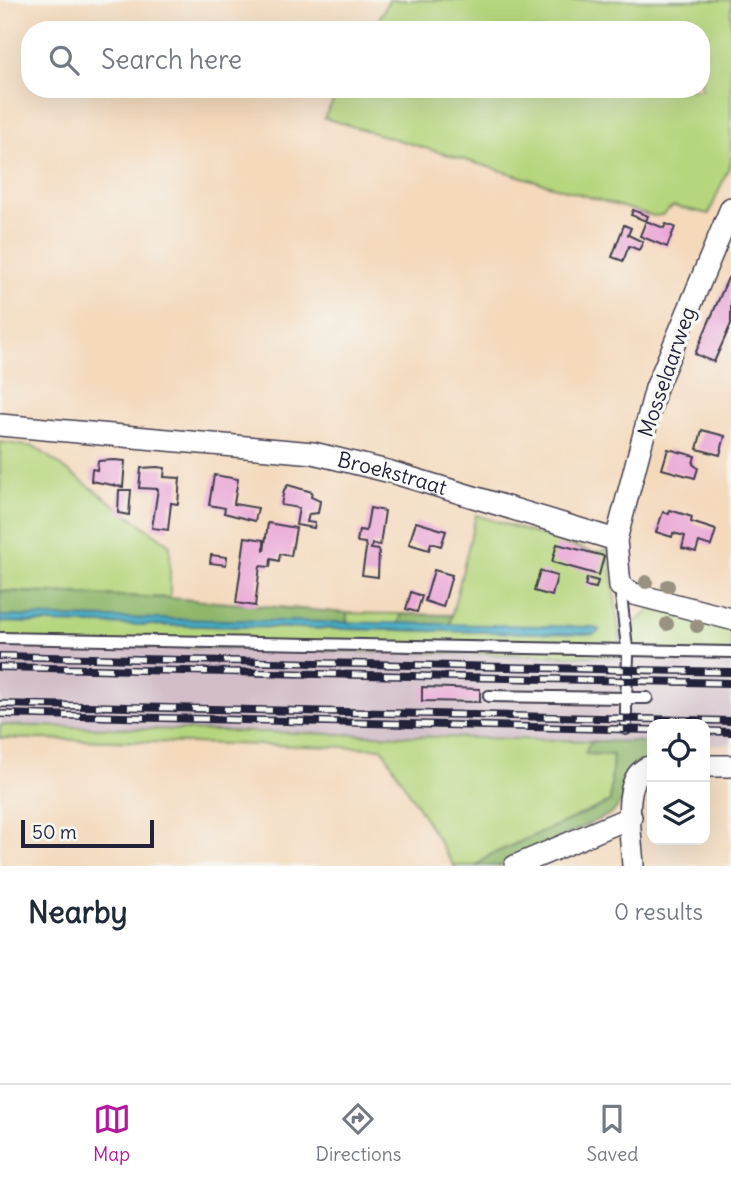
<!DOCTYPE html>
<html lang="en">
<head>
<meta charset="utf-8">
<style>
	:root { --surface:#fff; --page:#f2f2f3; --text:#1f2937; --muted:#747a83; --line:#e0e1e3; --accent:#b5179e }
	body { margin:0; font-family:Delius,sans-serif; background:var(--page); color:var(--text) }
	.controls { position:absolute; right:21px; bottom:21px; display:grid; overflow:hidden; border-radius:14px; box-shadow:0 7px 28px #0002 }
	.controls button { width:63px; height:63px; display:grid; place-items:center; padding:0; border:0; border-bottom:2px solid var(--line); background:var(--surface); color:var(--text); font:35px sans-serif }
	.scale { position:absolute; left:21px; bottom:18px; width:133px; box-sizing:border-box; padding-left:7px; border:4px solid #22223b; border-top:0; font-size:19px; line-height:24px; white-space:nowrap; color:#22223b; -webkit-text-stroke:5px #f6f6f2; paint-order:stroke }
	.list { margin:0; padding:0; list-style:none }
	h2 { display:flex; justify-content:space-between; align-items:center; height:91px; margin:0; padding:0 28px; font-size:30px }
	h2 small { font-size:23px; font-weight:400; color:var(--muted) }
	.icon { flex:none; width:38px; height:38px; fill:none; stroke:currentColor; stroke-width:2; stroke-linecap:round; stroke-linejoin:round }
	.map { position:relative; flex:none; width:731px; height:866px; overflow:hidden }
	.search { position:absolute; background:var(--surface); box-shadow:0 7px 28px #0002; left:21px; right:21px; top:21px; height:77px; display:flex; align-items:center; gap:18px; box-sizing:border-box; padding:0 24px; border-radius:28px; color:var(--muted); font-size:26px }
	.sheet { height:217px; background:var(--surface) }
	nav { display:flex; justify-content:space-around; align-items:center; box-sizing:border-box; height:98px; border-top:2px solid var(--line); background:var(--surface); font-size:19px; color:var(--muted) }
	nav a { display:grid; justify-items:center; gap:4px }
	nav .on { color:var(--accent) }
	.map>svg:first-child { display:block }
	.industrial { fill:#d2bdc8 }
	.green { fill:#b6d67d; stroke:#6c7c5c; stroke-width:2 }
	.forest { fill:#90b76c; stroke:#596c54; stroke-width:2 }
	.water { fill:#46adc5; stroke:#346880; stroke-width:2 }
	.building { fill:#eaa6d6 }
	.lines { fill:none; stroke-linecap:round; stroke-linejoin:round }
	.lane-casing { stroke:#423d4e; stroke-width:14 }
	.street-casing { stroke:#423d4e; stroke-width:24 }
	.lane { stroke:#fff; stroke-width:10 }
	.street { stroke:#fff; stroke-width:21 }
	.rail-casing { stroke:#22223b; stroke-width:8 }
	.rail { stroke:#f6f6f2; stroke-width:5; stroke-dasharray:16; stroke-linecap:butt }
	.tree { fill:#999280 }
	.labels { text-anchor:middle; stroke-width:7; stroke-linejoin:round; paint-order:stroke }
	.street-label { font-size:21px; fill:#22223b; stroke:#f6f6f2 }
</style>
</head>
<body>
<div class="map">
<svg width="731" height="866" viewBox="0 0 731 866">
	<rect width="100%" height="100%" fill="#f6f6f2"/>
	<filter id="ink" filterUnits="userSpaceOnUse"><feTurbulence type="fractalNoise" baseFrequency=".0143" numOctaves="2"/><feDisplacementMap in="SourceGraphic" scale="14" xChannelSelector="R" yChannelSelector="G"/><feConvolveMatrix kernelMatrix="1 2 1 2 8 2 1 2 1" color-interpolation-filters="sRGB"/></filter>
	<filter id="wash" filterUnits="userSpaceOnUse"><feTurbulence type="fractalNoise" baseFrequency=".00686" numOctaves="4" result="noise"/><feDisplacementMap in="SourceGraphic" scale="28" xChannelSelector="R" yChannelSelector="G"/><feGaussianBlur stdDeviation="1.57" result="paint"/><feColorMatrix in="noise" values="0 0 0 0 0 0 0 0 0 0 0 0 0 0 0 0 0 1.4 0 .05"/><feComposite in="paint" operator="in"/></filter>
	<g filter="url(#wash)">
		<rect width="100%" height="100%" fill="#f4d9bb"/>
		<polygon class="industrial" points="0,622 449,632 597,628 731,631 731,744 705,744 705,724 652,724 652,742 0,725"/>
		<g class="green">
			<polygon points="389,0 731,0 731,162 709,214 673,206 662,215 653,216 324,118 340,89 701,89 701,30 373,30"/>
			<polygon points="0,442 35,447 170,545 170,598 0,591"/>
			<polygon points="476,515 593,552 609,550 622,657 0,643 0,622 594,634 599,629 449,627"/>
			<polygon points="649,609 731,623 731,660 633,657 632,623 642,618"/>
			<polygon points="347,613 402,614 398,625 347,623"/>
			<polygon points="0,725 595,741 589,744 586,753 613,755 610,802 490,855 476,866 454,866 382,748 0,738"/>
		</g>
		<g class="forest">
			<polygon points="0,591 170,598 347,613 347,623 0,616"/>
			<polygon points="402,614 452,615 449,627 398,625"/>
			<polygon points="595,741 652,742 652,760 613,813 499,866 476,866 490,855 610,802 613,755 585,754 589,744"/>
		</g>
		<polygon class="water" points="0,616 593,627 599,631 594,634 0,622"/>
		<g id="blocks">
			<g class="building">
				<polygon points="633,210 648,216 646,221 631,215"/>
				<polygon points="646,221 664,228 666,224 675,227 667,247 640,236"/>
				<polygon points="624,225 631,228 628,235 643,242 639,250 629,246 623,261 612,257"/>
				<polygon points="728,278 731,279 731,324 714,362 695,354"/>
				<polygon points="702,430 725,436 720,455 697,449"/>
				<polygon points="668,449 695,456 693,464 698,468 695,478 662,469"/>
				<polygon points="114,460 125,461 123,487 91,481 92,469 97,470 98,461"/>
				<polygon points="157,467 165,468 164,477 180,478 178,504 171,503 168,530 152,528 158,489 139,488 141,468"/>
				<polygon points="214,475 238,479 234,504 258,508 255,521 224,513 225,508 209,505"/>
				<polygon points="288,485 312,492 311,497 320,501 318,513 309,514 307,522 315,523 314,528 296,525 299,508 281,505 284,490"/>
				<polygon points="119,490 131,490 129,515 118,513"/>
				<polygon points="370,508 385,511 380,545 372,544 371,549 379,550 378,577 362,575 366,549 365,543 357,542 359,530 366,531"/>
				<polygon points="670,510 692,517 691,522 716,530 711,546 699,542 696,552 682,548 685,536 673,533 672,537 656,532 663,512 669,514"/>
				<polygon points="416,522 446,531 441,546 431,543 429,550 409,544"/>
				<polygon points="268,523 296,528 291,556 280,554 279,561 271,559 270,567 260,566 255,606 236,603 245,537 264,540 264,551"/>
				<polygon points="557,544 604,556 599,575 552,562"/>
				<polygon points="211,555 227,557 226,565 210,563"/>
				<polygon points="434,570 452,575 443,607 425,601"/>
				<polygon points="540,571 557,576 552,596 534,591"/>
				<polygon points="587,578 598,581 596,588 585,586"/>
				<polygon points="411,592 422,596 417,612 406,609"/>
				<polygon points="422,687 480,689 480,702 422,701"/>
			</g>
		</g>
	</g>
	<g filter="url(#ink)">
		<use href="#blocks" fill-opacity="0" stroke="#423d4e" stroke-width="2"/>
		<g class="lines">
			<defs>
				<g id="lane">
					<polyline points="0,638 731,652"/>
					<polyline points="489,696 626,698 628,657 620,586"/>
					<polyline points="626,729 626,698 647,698"/>
				</g>
				<g id="street">
					<polyline points="731,208 656,388 616,540 620,586 634,594 731,619"/>
					<path id="s1" d="M0,425L313,453L391,472L616,540"/>
					<polyline points="705,766 731,766"/>
					<polyline points="515,866 631,817"/>
					<path d="M633,866C632,840 618,773 652,766"/>
				</g>
			</defs>
			<use href="#lane" class="lane-casing"/>
			<use href="#street" class="street-casing"/>
			<use href="#lane" class="lane"/>
			<use href="#street" class="street"/>
			<defs>
				<g id="rail">
					<polyline points="0,656 731,672"/>
					<polyline points="0,667 731,683"/>
					<polyline points="0,704 731,721"/>
					<polyline points="0,714 652,730"/>
					<polyline points="705,731 731,732"/>
				</g>
			</defs>
			<use href="#rail" class="rail-casing"/>
			<use href="#rail" class="rail"/>
		</g>
		<g class="tree">
			<circle cx="646" cy="582" r="7"/>
			<circle cx="668" cy="586" r="7"/>
			<circle cx="667" cy="624" r="7"/>
			<circle cx="697" cy="626" r="7"/>
		</g>
	</g>
	<g class="labels">
		<g class="street-label">
			<text transform="translate(667 372) rotate(-71)" y="7">Mosselaarweg</text>
			<text dy="7" stroke="none"><textPath href="#s1" startOffset="396">Broekstraat</textPath></text>
		</g>
	</g>
</svg>
<div class="controls">
<button><svg class="icon" aria-label="locate" viewBox="0 0 24 24"><circle cx="12" cy="12" r="6"/><path d="M12 2v4M12 18v4M2 12h4M18 12h4"/></svg></button>
<button><svg class="icon" aria-label="layers" viewBox="0 0 24 24"><path d="M12 4l9 5-9 5-9-5zM3 14l9 5 9-5"/></svg></button>
</div>
<div class="scale">50 m</div>
<div class="search"><svg class="icon" aria-label="search" viewBox="0 0 24 24"><circle cx="10" cy="10" r="6"/><path d="M15 15l6 6"/></svg>Search here</div>
</div>
<section class="sheet">
<h2>Nearby<small>0 results</small></h2>
<ul class="list">
</ul>
</section>
<nav>
<a class="on"><svg class="icon" aria-label="map" viewBox="0 0 24 24"><path d="M3 6l6-2 6 2 6-2v14l-6 2-6-2-6 2zM9 4v14M15 6v14"/></svg>Map</a>
<a><svg class="icon" aria-label="directions" viewBox="0 0 24 24"><path d="M12 3l9 9-9 9-9-9zM9 14v-3h6M13 9l2 2-2 2"/></svg>Directions</a>
<a><svg class="icon" aria-label="saved" viewBox="0 0 24 24"><path d="M7 4h10v16l-5-4-5 4z"/></svg>Saved</a>
</nav>
</body>
</html>
